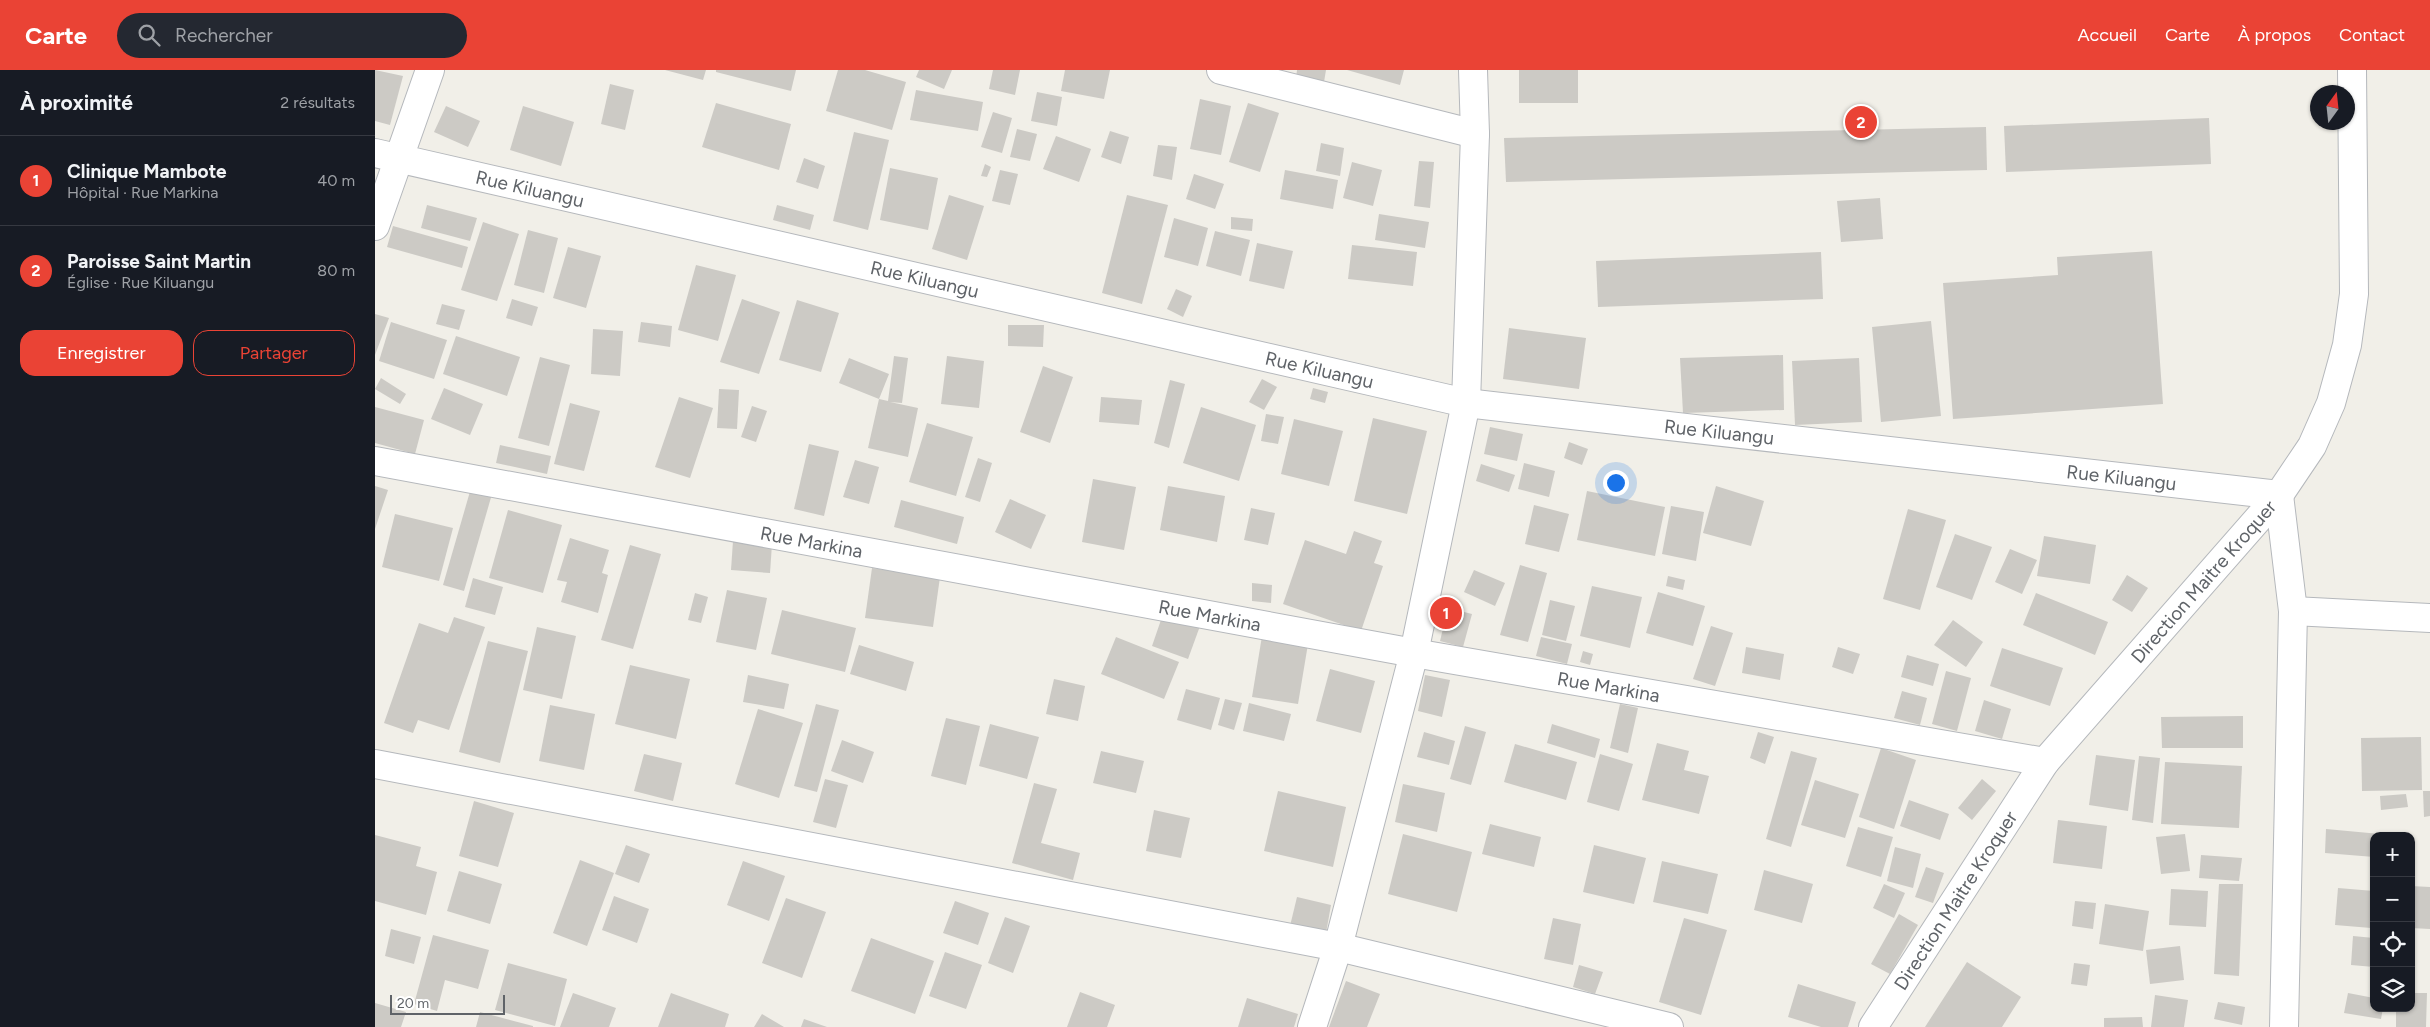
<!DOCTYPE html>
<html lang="fr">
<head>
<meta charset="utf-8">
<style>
	:root { --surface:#171b24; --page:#242831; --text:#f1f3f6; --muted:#9ea1a6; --line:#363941; --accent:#ea4335 }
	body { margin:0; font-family:Figtree,sans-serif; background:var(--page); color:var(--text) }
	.controls { position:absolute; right:15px; bottom:15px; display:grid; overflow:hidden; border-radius:10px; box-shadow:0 1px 4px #0004 }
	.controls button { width:45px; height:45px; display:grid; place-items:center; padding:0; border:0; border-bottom:1px solid var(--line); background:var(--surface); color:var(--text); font:25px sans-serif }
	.compass { position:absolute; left:1935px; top:15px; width:45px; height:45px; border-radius:50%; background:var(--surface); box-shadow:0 1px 4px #0004; rotate:15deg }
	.scale { position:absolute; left:15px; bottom:12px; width:115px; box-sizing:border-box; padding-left:5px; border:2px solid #5f6368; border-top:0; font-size:14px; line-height:18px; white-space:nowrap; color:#5f6368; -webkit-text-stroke:4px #fff; paint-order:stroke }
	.you { position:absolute; left:1240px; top:412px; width:18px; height:18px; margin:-12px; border:4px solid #fff; border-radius:50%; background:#1a73e8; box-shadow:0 0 0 8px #1a73e833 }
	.badge { display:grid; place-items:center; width:32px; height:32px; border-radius:50%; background:var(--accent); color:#fff; font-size:16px; font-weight:700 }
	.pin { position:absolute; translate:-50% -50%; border:2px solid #fff; box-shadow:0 1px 5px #0006 }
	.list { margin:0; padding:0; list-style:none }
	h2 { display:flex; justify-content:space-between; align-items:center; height:65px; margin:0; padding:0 20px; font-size:21px }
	h2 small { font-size:16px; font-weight:400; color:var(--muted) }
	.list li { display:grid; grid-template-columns:32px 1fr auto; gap:15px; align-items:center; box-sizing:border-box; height:90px; padding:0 20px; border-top:1px solid var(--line) }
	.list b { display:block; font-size:19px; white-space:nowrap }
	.list p { margin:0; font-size:16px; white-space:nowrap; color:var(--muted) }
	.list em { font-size:16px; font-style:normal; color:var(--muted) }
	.actions { display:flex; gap:10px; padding:15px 20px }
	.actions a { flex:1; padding:11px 0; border:1px solid var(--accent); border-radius:15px; text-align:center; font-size:18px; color:var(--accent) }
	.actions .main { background:var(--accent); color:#fff }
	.icon { flex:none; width:28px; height:28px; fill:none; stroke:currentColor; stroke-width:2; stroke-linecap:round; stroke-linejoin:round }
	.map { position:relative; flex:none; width:2055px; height:957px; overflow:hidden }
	header { display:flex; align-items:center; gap:30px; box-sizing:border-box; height:70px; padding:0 25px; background:var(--accent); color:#fff }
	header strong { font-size:24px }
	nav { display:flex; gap:28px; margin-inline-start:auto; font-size:18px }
	.search { width:350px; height:45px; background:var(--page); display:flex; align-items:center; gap:12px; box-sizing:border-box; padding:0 18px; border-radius:28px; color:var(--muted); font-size:19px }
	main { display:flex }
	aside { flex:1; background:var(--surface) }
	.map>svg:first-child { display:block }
	.building { fill:#cccac5 }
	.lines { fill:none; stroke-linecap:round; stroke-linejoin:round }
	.minor-casing { stroke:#b5b8bc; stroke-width:30 }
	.minor { stroke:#fff; stroke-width:28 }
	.labels { text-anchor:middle; stroke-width:5; stroke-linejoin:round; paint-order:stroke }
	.street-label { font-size:19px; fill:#5f6368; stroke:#fff }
</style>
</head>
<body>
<header>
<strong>Carte</strong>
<div class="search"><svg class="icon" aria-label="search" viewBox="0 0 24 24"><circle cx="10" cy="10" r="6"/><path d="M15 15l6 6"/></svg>Rechercher</div>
<nav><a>Accueil</a><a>Carte</a><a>À propos</a><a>Contact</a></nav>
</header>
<main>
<aside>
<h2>À proximité<small>2 résultats</small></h2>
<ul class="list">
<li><span class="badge">1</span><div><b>Clinique Mambote</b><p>Hôpital · Rue Markina</p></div><em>40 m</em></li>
<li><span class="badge">2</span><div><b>Paroisse Saint Martin</b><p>Église · Rue Kiluangu</p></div><em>80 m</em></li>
</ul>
<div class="actions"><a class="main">Enregistrer</a><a>Partager</a></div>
</aside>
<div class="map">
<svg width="2055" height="957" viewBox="0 0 2055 957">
	<rect width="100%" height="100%" fill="#f1efe8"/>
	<g class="building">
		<polygon points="0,0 28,6 15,55 0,51"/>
		<polygon points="290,0 331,0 328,10"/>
		<polygon points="341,0 421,0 416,21 341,2"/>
		<polygon points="463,0 490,0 531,12 517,60 451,41"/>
		<polygon points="544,0 577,0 569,19 541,7"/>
		<polygon points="618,0 645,0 640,25 614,19"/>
		<polygon points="690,0 735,0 729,29 686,21"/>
		<polygon points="922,0 951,0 949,12 921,8"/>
		<polygon points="972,0 1029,0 1025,15"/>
		<rect x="1144" y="0" width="59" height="33"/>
		<polygon points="235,14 259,20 250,60 226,54"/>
		<polygon points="541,20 608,32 603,61 535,50"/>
		<polygon points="662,22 687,27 682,56 656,51"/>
		<polygon points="825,29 856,36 846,85 815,79"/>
		<polygon points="341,33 416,54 404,100 327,77"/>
		<polygon points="873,33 904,43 885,102 854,92"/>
		<polygon points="71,36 105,51 93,77 59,62"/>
		<polygon points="148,36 199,52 186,96 135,80"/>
		<polygon points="618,42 637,48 627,83 606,77"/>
		<polygon points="1834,48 1836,94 1631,102 1629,56"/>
		<polygon points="1611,57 1612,100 1131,112 1129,68"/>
		<polygon points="642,59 662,64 655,91 635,87"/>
		<polygon points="735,61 754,67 746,94 726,87"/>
		<polygon points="479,62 514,70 493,160 458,151"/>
		<polygon points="681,66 716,79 704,112 668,99"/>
		<polygon points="946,73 969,78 965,106 941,101"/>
		<polygon points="783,75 802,77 797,110 778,106"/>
		<polygon points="429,88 450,96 443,119 421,112"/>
		<polygon points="1044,91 1059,92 1055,138 1039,136"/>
		<polygon points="977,92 1007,100 998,136 968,128"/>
		<polygon points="610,94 616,97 612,107 606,106"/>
		<polygon points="515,98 563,108 553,160 505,150"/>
		<polygon points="625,100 643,104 635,135 617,131"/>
		<polygon points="910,100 963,110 958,139 905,129"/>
		<polygon points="819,104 849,114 840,139 811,129"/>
		<polygon points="574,125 609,136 592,190 557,179"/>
		<polygon points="752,125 793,135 767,234 727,223"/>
		<polygon points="1505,128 1508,169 1466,172 1462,131"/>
		<polygon points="52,135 102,148 95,171 46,158"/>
		<polygon points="402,135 439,145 435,160 398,150"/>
		<polygon points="1004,144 1054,152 1050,178 1000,170"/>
		<polygon points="856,147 878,149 877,161 856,159"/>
		<polygon points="799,148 833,158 823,196 789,187"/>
		<polygon points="108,152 144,164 122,231 86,220"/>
		<polygon points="18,156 93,177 87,198 12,177"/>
		<polygon points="153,160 183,168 169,223 139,215"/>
		<polygon points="840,161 875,170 866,206 831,196"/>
		<polygon points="882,173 918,181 909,219 874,211"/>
		<polygon points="977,175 1042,182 1038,216 973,209"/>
		<polygon points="193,177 226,186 211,238 178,228"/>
		<polygon points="1777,181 1788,334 1578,349 1568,213 1683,205 1682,187"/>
		<polygon points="1446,182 1448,229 1223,237 1221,191"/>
		<polygon points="321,195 361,205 343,271 303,260"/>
		<polygon points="801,219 817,226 808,247 792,239"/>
		<polygon points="137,229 163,237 157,256 131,248"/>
		<polygon points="367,229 405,242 384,304 345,292"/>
		<polygon points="422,230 464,243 446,302 404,290"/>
		<polygon points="67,234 90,240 84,260 61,254"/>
		<polygon points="0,244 14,248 0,285"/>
		<polygon points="1556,251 1566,346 1506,352 1497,257"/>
		<polygon points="16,252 72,270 59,309 4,291"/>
		<polygon points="266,252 297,256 295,277 263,272"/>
		<polygon points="633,255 669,255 668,277 633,276"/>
		<polygon points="1134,258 1211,268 1204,319 1128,309"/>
		<polygon points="218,259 248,261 245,306 216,304"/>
		<polygon points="81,266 145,287 132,326 68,304"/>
		<polygon points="1408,285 1409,340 1308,343 1305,288"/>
		<polygon points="519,286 533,288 527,333 515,332 543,338 533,387 493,378 504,329 513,331"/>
		<polygon points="572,286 609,291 604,338 566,334"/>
		<polygon points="165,287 195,295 174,376 143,368"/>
		<polygon points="474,288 514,304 504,329 464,313"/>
		<polygon points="1484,288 1487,352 1420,355 1417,291"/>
		<polygon points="668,296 698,307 675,373 645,362"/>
		<polygon points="6,308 31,324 25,334 0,319"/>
		<polygon points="887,309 902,317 889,340 874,332"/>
		<polygon points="795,310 810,314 794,378 779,373"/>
		<polygon points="69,318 108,334 95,365 56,349"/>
		<polygon points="938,318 953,322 950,333 935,329"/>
		<polygon points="344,319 364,320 362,359 342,358"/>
		<polygon points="304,327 338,338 315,408 280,397"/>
		<polygon points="726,327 767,330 764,355 724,352"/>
		<polygon points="195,333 225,341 209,401 179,394"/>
		<polygon points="377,336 392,341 381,372 366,367"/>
		<polygon points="0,337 49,350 40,384 0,373"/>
		<polygon points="826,337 881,355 864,411 808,393"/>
		<polygon points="891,344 909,347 903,374 886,371"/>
		<polygon points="998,348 1052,361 1032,444 979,431"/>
		<polygon points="919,349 968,361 954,416 906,404"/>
		<polygon points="552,353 598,367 581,426 534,412"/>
		<polygon points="1115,357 1148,364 1142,391 1109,384"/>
		<polygon points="1194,372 1213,379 1207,395 1189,388"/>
		<polygon points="434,374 464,381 449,446 419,439"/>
		<polygon points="125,375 176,386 172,404 121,393"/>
		<polygon points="603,388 617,393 605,432 590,427"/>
		<polygon points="480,390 504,397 494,434 468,427"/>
		<polygon points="1149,393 1180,401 1174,427 1143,419"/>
		<polygon points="1106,394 1140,405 1134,422 1101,411"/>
		<polygon points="718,409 761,417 749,480 707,472"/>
		<polygon points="0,416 13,420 0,459"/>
		<polygon points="793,416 850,426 842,472 785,460"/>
		<polygon points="1341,416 1389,431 1376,476 1328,463"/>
		<polygon points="96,418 117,424 89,521 68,515"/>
		<polygon points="1212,421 1290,437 1280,486 1202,470"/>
		<polygon points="635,429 671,445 656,479 620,462"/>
		<polygon points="526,430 589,447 582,474 519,457"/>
		<polygon points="1159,435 1194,444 1184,482 1150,474"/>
		<polygon points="1296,436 1329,442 1321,491 1287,484"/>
		<polygon points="876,438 900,443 893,475 869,470"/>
		<polygon points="1533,439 1571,450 1545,540 1508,529"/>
		<polygon points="133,440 187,455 168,523 114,508"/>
		<polygon points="20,444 78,458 64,511 7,497"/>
		<polygon points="979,461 1007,471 999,493 1008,496 986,561 908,534 930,470 971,484"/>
		<polygon points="1580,464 1617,477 1597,530 1561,517"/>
		<polygon points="1669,466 1721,475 1715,514 1662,506"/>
		<polygon points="195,468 234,480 227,503 233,505 223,543 186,532 192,512 182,510"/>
		<polygon points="358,471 397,474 395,503 356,500"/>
		<polygon points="255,475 286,484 258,579 226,570"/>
		<polygon points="1635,479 1662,490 1647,524 1620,512"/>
		<polygon points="1145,495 1172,503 1153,572 1125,565"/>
		<polygon points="497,498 565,507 558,557 490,548"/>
		<polygon points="1099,500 1130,513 1120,536 1089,522"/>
		<polygon points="1752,505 1773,518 1757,542 1737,530"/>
		<polygon points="1293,506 1310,510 1308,520 1291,516"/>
		<polygon points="98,508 128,517 120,545 90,537"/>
		<polygon points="877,513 897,515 896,533 877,531"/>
		<polygon points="1217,516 1267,527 1255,578 1205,566"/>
		<polygon points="352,520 392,528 381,580 341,572"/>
		<polygon points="1283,522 1330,536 1318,576 1271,563"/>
		<polygon points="320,523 333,527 326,553 313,550"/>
		<polygon points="1661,523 1733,552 1720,585 1648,555"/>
		<polygon points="1175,530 1200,536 1191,571 1167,565"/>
		<polygon points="1073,538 1097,544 1088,577 1065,571"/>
		<polygon points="407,540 481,558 470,602 396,584"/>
		<polygon points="788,544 825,556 813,589 777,576"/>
		<polygon points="79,547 110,557 74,660 43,650 38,663 9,653 44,553 73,563"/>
		<polygon points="1578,550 1608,572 1591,597 1559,575"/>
		<polygon points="1336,556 1358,563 1340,616 1318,609"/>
		<polygon points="162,557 201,566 187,629 148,620"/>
		<polygon points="887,566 933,574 923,634 877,627"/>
		<polygon points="741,567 804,592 789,629 726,604"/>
		<polygon points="1166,567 1197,574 1192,594 1161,586"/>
		<polygon points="113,571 153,581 125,693 84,682"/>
		<polygon points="484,575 539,592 531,621 475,604"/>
		<polygon points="1371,577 1409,584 1405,610 1367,603"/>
		<polygon points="1463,577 1485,584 1478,604 1457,597"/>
		<polygon points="1627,578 1688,598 1675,636 1615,616"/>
		<polygon points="1208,581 1218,584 1215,595 1205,592"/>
		<polygon points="1532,585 1564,594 1558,616 1526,607"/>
		<polygon points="255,595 315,609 301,669 240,654"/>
		<polygon points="955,599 1000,611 986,663 941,651"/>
		<polygon points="1571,601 1596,608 1582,661 1557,654"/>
		<polygon points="373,605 414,614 409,639 368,632"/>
		<polygon points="1050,605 1075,610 1067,647 1043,641"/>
		<polygon points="679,609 710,616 703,651 671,644"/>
		<polygon points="811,619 845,628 836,660 802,650"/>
		<polygon points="1527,621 1552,628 1545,655 1519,648"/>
		<polygon points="850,629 867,633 859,660 843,655"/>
		<polygon points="1609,630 1636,639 1627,669 1600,661"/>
		<polygon points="874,633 916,644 909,671 868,661"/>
		<polygon points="441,634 464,640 442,722 419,716"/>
		<polygon points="1245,634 1263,638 1253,683 1235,678"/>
		<polygon points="175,635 220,644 209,700 164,691"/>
		<polygon points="383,639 428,653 404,728 360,714"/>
		<polygon points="1868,646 1868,678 1787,678 1786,647"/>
		<polygon points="571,648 605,656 591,715 556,706"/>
		<polygon points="615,654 664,667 652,709 604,696"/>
		<polygon points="1177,654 1225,669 1220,688 1172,673"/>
		<polygon points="1090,656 1111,662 1096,715 1075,709"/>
		<polygon points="1049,662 1080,671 1074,695 1042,687"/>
		<polygon points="1383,662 1399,667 1390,694 1375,688"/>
		<polygon points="2046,667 2047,720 1987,721 1986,668"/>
		<polygon points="467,670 499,682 488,713 456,701"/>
		<polygon points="1282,673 1314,681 1309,700 1334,706 1324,744 1267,730"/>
		<polygon points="1140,674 1202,692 1191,730 1129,712"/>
		<polygon points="1506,678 1541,690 1519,759 1484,747"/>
		<polygon points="726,681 769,691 761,723 718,713"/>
		<polygon points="1416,681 1442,688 1416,777 1391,769"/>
		<polygon points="269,684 307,693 298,731 259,721"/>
		<polygon points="1225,684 1258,694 1244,741 1212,732"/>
		<polygon points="1721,685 1760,690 1753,741 1714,735"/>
		<polygon points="1764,686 1785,688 1778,753 1757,750"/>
		<polygon points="1790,692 1867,696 1864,758 1786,754"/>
		<polygon points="450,709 473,715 461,758 438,752"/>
		<polygon points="1607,709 1621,721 1597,750 1583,738"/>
		<polygon points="1440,710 1484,724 1470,768 1426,755"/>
		<polygon points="659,713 682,719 666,773 705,783 698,810 637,793"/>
		<polygon points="1028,714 1070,723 1062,762 1020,752"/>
		<polygon points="903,721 971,737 958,797 889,781"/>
		<polygon points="2048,721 2055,721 2055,746 2049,747"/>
		<polygon points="2031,724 2033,737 2006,740 2005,726"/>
		<polygon points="1534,730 1574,744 1565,770 1525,756"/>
		<polygon points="99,731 139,743 123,797 84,786"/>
		<polygon points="779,740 815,748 806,788 771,781"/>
		<polygon points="1683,750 1732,756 1727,799 1678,793"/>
		<polygon points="1115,754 1166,767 1159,797 1107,784"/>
		<polygon points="1483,757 1518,767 1506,807 1471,796"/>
		<polygon points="1951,759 2005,764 1999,766 1999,787 1950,783"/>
		<polygon points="1028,764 1097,782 1082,842 1013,824"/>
		<polygon points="1810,764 1815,801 1786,804 1781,767"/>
		<polygon points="0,765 46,777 41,796 62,802 51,845 0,831"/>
		<polygon points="251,775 275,784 264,813 240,804"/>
		<polygon points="1219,775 1271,788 1259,834 1208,822"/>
		<polygon points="1520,777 1546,784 1538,818 1512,811"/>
		<polygon points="1826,785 1867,788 1864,811 1824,808"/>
		<polygon points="205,790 239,803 212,876 178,863"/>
		<polygon points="368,791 410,806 394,851 352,835"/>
		<polygon points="1287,791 1343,804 1333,844 1278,832"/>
		<polygon points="1551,797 1569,803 1558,833 1540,827"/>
		<polygon points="1389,800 1438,814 1427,853 1379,840"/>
		<polygon points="84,801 127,814 115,854 72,841"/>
		<polygon points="1509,814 1530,823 1519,848 1498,838"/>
		<polygon points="1844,814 1868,814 1864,906 1839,904"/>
		<polygon points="2036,816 2055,817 2055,859 2036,858"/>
		<polygon points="1963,818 1999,821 1996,858 1960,855"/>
		<polygon points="1796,819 1833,821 1831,857 1794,855"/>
		<polygon points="239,826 274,839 262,873 227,860"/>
		<polygon points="922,827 956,835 951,863 915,856"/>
		<polygon points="411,828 451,842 427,908 387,893"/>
		<polygon points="580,831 614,843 603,875 568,863"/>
		<polygon points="1700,831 1721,833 1718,859 1697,856"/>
		<polygon points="1730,834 1774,841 1768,881 1724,874"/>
		<polygon points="1524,844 1543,855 1515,904 1496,894"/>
		<polygon points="630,847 655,856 638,903 613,893"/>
		<polygon points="1178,848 1206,854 1198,895 1169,889"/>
		<polygon points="1309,848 1352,860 1326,945 1284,932"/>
		<polygon points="16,859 46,867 39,894 10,886"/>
		<polygon points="58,865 114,880 103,919 70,910 62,941 39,934"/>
		<polygon points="1978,866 1999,868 1999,897 1976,895"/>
		<polygon points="496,868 559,891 540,944 476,921"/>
		<polygon points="1805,876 1809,910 1775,914 1771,880"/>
		<polygon points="570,882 607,895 591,939 554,926"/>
		<polygon points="1592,892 1646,927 1627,957 1550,957"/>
		<polygon points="133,893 192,909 180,956 120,940"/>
		<polygon points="1699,893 1715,895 1712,916 1696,914"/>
		<polygon points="1204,895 1228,902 1220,924 1198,917"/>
		<polygon points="971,911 1005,924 992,957 954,957"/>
		<polygon points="1423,914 1481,932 1473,957 1446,957 1413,947"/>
		<polygon points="705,922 740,935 732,957 692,957"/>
		<polygon points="198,923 241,938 234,957 185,957"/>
		<polygon points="296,923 354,944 350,957 283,957"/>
		<polygon points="1973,923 1999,928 1999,938 2008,938 2006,949 1969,943"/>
		<polygon points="2036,923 2052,923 2051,957 2021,957 2021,938 2036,938"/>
		<polygon points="1780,925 1813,930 1809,957 1776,957"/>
		<polygon points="872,928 923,944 919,957 863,957"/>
		<polygon points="1843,932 1870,937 1867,955 1839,949"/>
		<polygon points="0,933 31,942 26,957 0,957"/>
		<polygon points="105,942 158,956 158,957 101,957"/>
		<polygon points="387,944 409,957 379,957"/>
		<polygon points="1767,947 1768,957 1729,957 1729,948"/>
		<polygon points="429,949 452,957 426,957"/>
	</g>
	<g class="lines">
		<defs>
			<g id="minor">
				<polyline points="846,0 1100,64"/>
				<path id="s1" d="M0,83L1091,333L1904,425"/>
				<polyline points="0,156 55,0"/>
				<path id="s2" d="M0,391L1039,583L1670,692"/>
				<polyline points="1904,425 1918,541 1909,957"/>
				<polyline points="1918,541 2055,548"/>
				<polyline points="0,694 963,877 1294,957"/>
				<polyline points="937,957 963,877 1039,583 1091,333 1100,64 1098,0"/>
				<path id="s3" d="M1498,957L1670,692L1904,425L1937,376L1956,333L1972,275L1979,224L1977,0"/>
			</g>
		</defs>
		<use href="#minor" class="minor-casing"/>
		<use href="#minor" class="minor"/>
	</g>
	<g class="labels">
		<g class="street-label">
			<text dy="7" stroke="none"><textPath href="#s1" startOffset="159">Rue Kiluangu</textPath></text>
			<text dy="7" stroke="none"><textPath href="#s1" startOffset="564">Rue Kiluangu</textPath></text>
			<text dy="7" stroke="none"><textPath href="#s1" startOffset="969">Rue Kiluangu</textPath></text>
			<text dy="7" stroke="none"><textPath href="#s1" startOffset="1374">Rue Kiluangu</textPath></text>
			<text dy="7" stroke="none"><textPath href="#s1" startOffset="1779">Rue Kiluangu</textPath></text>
			<text dy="7" stroke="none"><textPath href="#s2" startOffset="444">Rue Markina</textPath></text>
			<text dy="7" stroke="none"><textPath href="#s3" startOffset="556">Direction Maitre Kroquer</textPath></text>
			<text dy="7" stroke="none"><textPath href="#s2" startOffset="849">Rue Markina</textPath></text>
			<text dy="7" stroke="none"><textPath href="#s2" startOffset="1254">Rue Markina</textPath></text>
			<text dy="7" stroke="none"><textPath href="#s3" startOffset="151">Direction Maitre Kroquer</textPath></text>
		</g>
	</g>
</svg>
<div class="controls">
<button>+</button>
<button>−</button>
<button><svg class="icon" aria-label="locate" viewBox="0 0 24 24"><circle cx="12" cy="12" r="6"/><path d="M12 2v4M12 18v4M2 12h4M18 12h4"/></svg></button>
<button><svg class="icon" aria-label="layers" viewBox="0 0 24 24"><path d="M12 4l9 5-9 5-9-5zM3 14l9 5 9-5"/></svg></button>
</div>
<svg class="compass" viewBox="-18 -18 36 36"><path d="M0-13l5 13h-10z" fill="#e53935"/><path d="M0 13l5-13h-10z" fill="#9ea1a6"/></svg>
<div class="scale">20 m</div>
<div class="you"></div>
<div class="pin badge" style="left:1071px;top:543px">1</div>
<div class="pin badge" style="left:1486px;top:52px">2</div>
</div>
</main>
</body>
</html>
